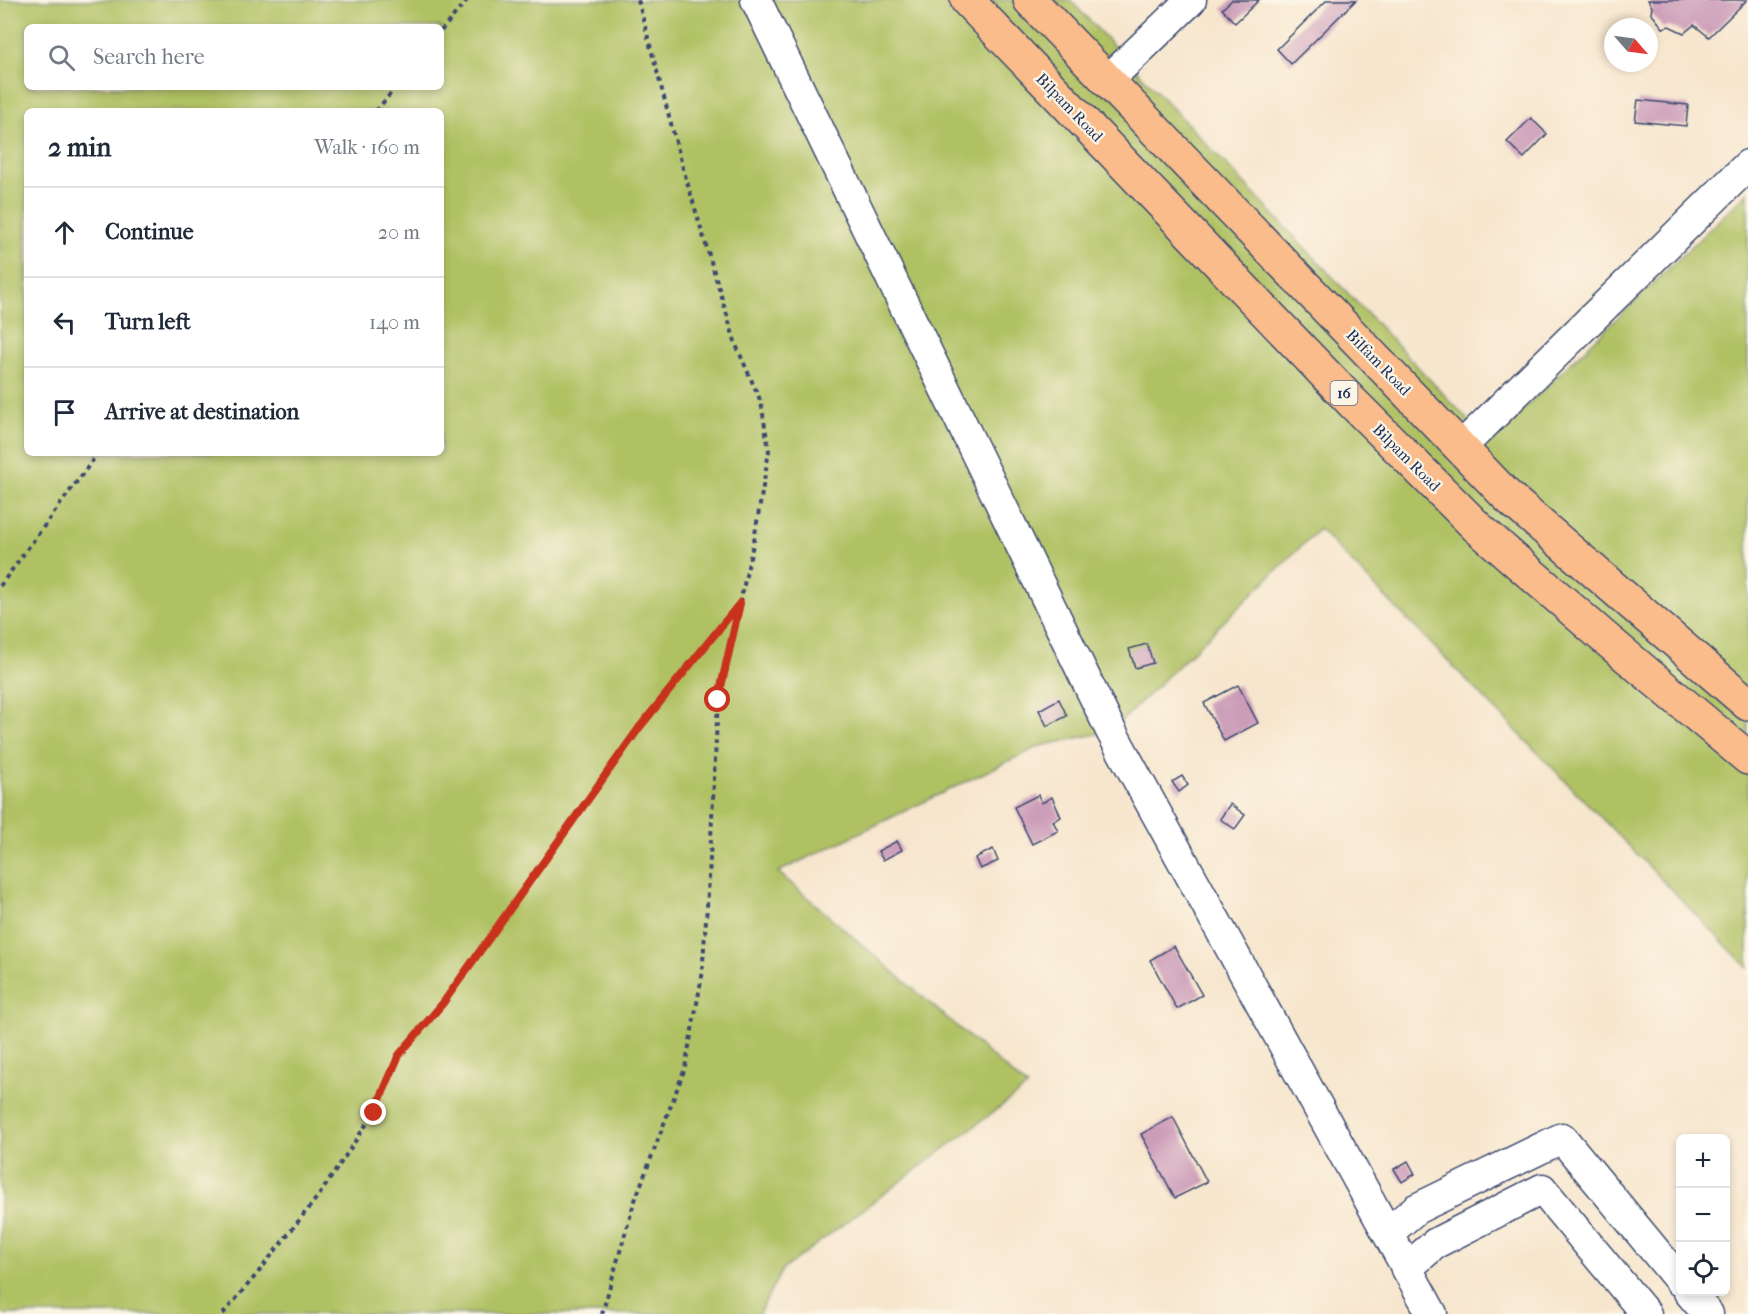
<!DOCTYPE html>
<html lang="en">
<head>
<meta charset="utf-8">
<style>
	:root { --surface:#fff; --page:#f2f2f3; --text:#1f2937; --muted:#747a83; --line:#e0e1e3 }
	body { margin:0; font-family:"IM FELL French Canon",serif; background:var(--page); color:var(--text) }
	.controls { position:absolute; right:18px; bottom:18px; display:grid; overflow:hidden; border-radius:9px; box-shadow:0 3px 9px #0003 }
	.controls button { width:54px; height:54px; display:grid; place-items:center; padding:0; border:0; border-bottom:2px solid var(--line); background:var(--surface); color:var(--text); font:30px sans-serif }
	.compass { position:absolute; left:1604px; top:18px; width:54px; height:54px; border-radius:50%; background:var(--surface); box-shadow:0 3px 9px #0003; rotate:118deg }
	.stop { position:absolute; width:18px; height:18px; margin:-14px; border:4px solid #c8321e; border-radius:50%; background:#fff }
	.stop.end { background:#c8321e; border-color:#fff; box-shadow:0 2px 6px #0008 }
	.list { margin:0; padding:0; list-style:none }
	h2 { display:flex; justify-content:space-between; align-items:center; height:78px; margin:0; padding:0 24px; font-size:26px }
	h2 small { font-size:20px; font-weight:400; color:var(--muted) }
	.list li { display:grid; grid-template-columns:39px 1fr auto; gap:18px; align-items:center; box-sizing:border-box; height:90px; padding:0 24px; border-top:2px solid var(--line) }
	.list b { display:block; font-size:22px; white-space:nowrap }
	.list em { font-size:20px; font-style:normal; color:var(--muted) }
	.icon { flex:none; width:33px; height:33px; fill:none; stroke:currentColor; stroke-width:2; stroke-linecap:round; stroke-linejoin:round }
	.map { position:relative; flex:none; width:1748px; height:1314px; overflow:hidden }
	.search { position:absolute; background:var(--surface); box-shadow:0 3px 9px #0003; left:24px; top:24px; width:420px; height:66px; display:flex; align-items:center; gap:15px; box-sizing:border-box; padding:0 21px; border-radius:9px; color:var(--muted); font-size:22px }
	.panel { position:absolute; background:var(--surface); box-shadow:0 3px 9px #0003; left:24px; top:108px; width:420px; height:348px; border-radius:9px }
	.map>svg:first-child { display:block }
	.green { fill:#b0c164; stroke:#667861; stroke-width:1.5; fill-rule:evenodd }
	.building { fill:#cc9db9 }
	.lines { fill:none; stroke-linecap:round; stroke-linejoin:round }
	.minor-casing { stroke:#3c4a6f; stroke-width:33 }
	.major-casing { stroke:#3c4a6f; stroke-width:36 }
	.path { stroke:#3c4a6f; stroke-width:4; stroke-dasharray:4.5 4.5; stroke-linecap:butt }
	.minor { stroke:#fff; stroke-width:30 }
	.major { stroke:#f9bc8a; stroke-width:33 }
	.route { stroke:#c8321e; stroke-width:8 }
	.labels { text-anchor:middle; stroke-width:4.5; stroke-linejoin:round; paint-order:stroke }
	.shield { fill:#fcf5e5; stroke:#5e6a86; stroke-width:1.5 }
	.shield-label { font-size:15px; font-weight:bold; fill:#1b2f5e }
	.street-label { font-size:16px; fill:#1b2f5e; stroke:#fcf5e5 }
</style>
</head>
<body>
<div class="map">
<svg width="1748" height="1314" viewBox="0 0 1748 1314">
	<rect width="100%" height="100%" fill="#fcf5e5"/>
	<filter id="ink" filterUnits="userSpaceOnUse"><feTurbulence type="fractalNoise" baseFrequency=".0167" numOctaves="2"/><feDisplacementMap in="SourceGraphic" scale="12" xChannelSelector="R" yChannelSelector="G"/><feConvolveMatrix kernelMatrix="1 2 1 2 8 2 1 2 1" color-interpolation-filters="sRGB"/></filter>
	<filter id="wash" filterUnits="userSpaceOnUse"><feTurbulence type="fractalNoise" baseFrequency=".008" numOctaves="4" result="noise"/><feDisplacementMap in="SourceGraphic" scale="24" xChannelSelector="R" yChannelSelector="G"/><feGaussianBlur stdDeviation="1.35" result="paint"/><feColorMatrix in="noise" values="0 0 0 0 0 0 0 0 0 0 0 0 0 0 0 0 0 1.4 0 .05"/><feComposite in="paint" operator="in"/></filter>
	<g filter="url(#wash)">
		<rect width="100%" height="100%" fill="#f7e6ce"/>
		<path class="green" d="M0,0H1070L1489,442L1748,192V968L1319,529L1111,731L1040,746L778,872L1027,1087L782,1270L759,1314H0ZM27,27H441V87H27ZM27,111H441V453H27Z"/>
		<g id="blocks">
			<g class="building">
				<polygon points="1232,0 1259,0 1235,23 1222,9"/>
				<polygon points="1327,0 1356,0 1291,64 1277,49"/>
				<polygon points="1648,0 1747,0 1709,37 1694,25 1684,33 1669,26 1663,28 1651,13 1652,7"/>
				<polygon points="1638,100 1688,105 1686,126 1635,121"/>
				<polygon points="1531,118 1547,134 1524,158 1507,142"/>
				<polygon points="1147,644 1153,663 1135,668 1129,649"/>
				<polygon points="1238,685 1258,723 1224,741 1204,703"/>
				<polygon points="1059,699 1067,716 1047,726 1039,710"/>
				<polygon points="1182,776 1188,785 1179,792 1172,782"/>
				<polygon points="1038,795 1042,803 1052,797 1061,817 1053,821 1058,831 1032,844 1014,807"/>
				<polygon points="1230,804 1245,815 1235,829 1220,819"/>
				<polygon points="897,841 902,850 883,860 878,851"/>
				<polygon points="993,849 998,861 980,869 975,858"/>
				<polygon points="1174,946 1202,995 1177,1009 1150,960"/>
				<polygon points="1173,1117 1207,1182 1175,1198 1141,1134"/>
				<polygon points="1408,1161 1415,1174 1402,1182 1394,1169"/>
			</g>
		</g>
	</g>
	<g filter="url(#ink)">
		<use href="#blocks" fill-opacity="0" stroke="#3c4a6f" stroke-width="1.5"/>
		<g class="lines">
			<defs>
				<g id="minor">
					<polyline points="756,0 1111,731 1432,1314"/>
					<polyline points="1107,81 1191,0"/>
					<polyline points="1461,447 1748,165"/>
					<polyline points="1388,1233 1416,1209 1562,1138 1680,1281"/>
					<polyline points="1406,1269 1436,1243 1542,1189 1646,1314"/>
					<polyline points="1689,1292 1708,1314"/>
				</g>
				<g id="major">
					<polyline points="967,0 1351,401 1477,527 1606,639 1748,758"/>
					<polyline points="1030,0 1507,496 1748,704"/>
				</g>
			</defs>
			<use href="#minor" class="minor-casing"/>
			<use href="#major" class="major-casing"/>
			<g class="path">
				<polyline points="441,31 467,0"/>
				<polyline points="376,111 396,87"/>
				<polyline points="0,586 98,453"/>
				<polyline points="223,1314 257,1274 322,1191 374,1113 399,1055 443,1003 639,727 739,603"/>
				<polyline points="602,1314 634,1203 685,1068 702,976 709,878 718,700 754,540 769,451 761,402 736,345 682,165 638,0"/>
			</g>
			<use href="#minor" class="minor"/>
			<use href="#major" class="major"/>
		</g>
	</g>
	<g class="lines" filter="url(#ink)">
		<polyline class="route" points="374,1113 399,1055 443,1003 639,728 740,603 718,700"/>
	</g>
	<g class="labels">
		<rect class="shield" x="1330.5" y="381" width="27" height="24" rx="4.5"/>
		<g class="shield-label">
			<text x="1344" y="398">16</text>
		</g>
		<g class="street-label">
			<text transform="translate(1070 107) rotate(46)" y="6">Bilpam Road</text>
			<text transform="translate(1379 362) rotate(46)" y="6">Bilfam Road</text>
			<text transform="translate(1407 457) rotate(45)" y="6">Bilpam Road</text>
		</g>
	</g>
</svg>
<div class="controls">
<button>+</button>
<button>−</button>
<button><svg class="icon" aria-label="locate" viewBox="0 0 24 24"><circle cx="12" cy="12" r="6"/><path d="M12 2v4M12 18v4M2 12h4M18 12h4"/></svg></button>
</div>
<svg class="compass" viewBox="-18 -18 36 36"><path d="M0-13l5 13h-10z" fill="#e53935"/><path d="M0 13l5-13h-10z" fill="#747a83"/></svg>
<div class="stop" style="left:718px;top:700px"></div>
<div class="stop end" style="left:374px;top:1113px"></div>
<div class="search"><svg class="icon" aria-label="search" viewBox="0 0 24 24"><circle cx="10" cy="10" r="6"/><path d="M15 15l6 6"/></svg>Search here</div>
<section class="panel">
<h2>2 min<small>Walk · 160 m</small></h2>
<ul class="list">
<li><svg class="icon" aria-label="ahead" viewBox="0 0 24 24"><path d="M12 20V5M6 11l6-6 6 6"/></svg><div><b>Continue</b></div><em>20 m</em></li>
<li><svg class="icon" aria-label="left" viewBox="0 0 24 24"><path d="M17 20v-9H6M10 6l-5 5 5 5"/></svg><div><b>Turn left</b></div><em>140 m</em></li>
<li><svg class="icon" aria-label="arrive" viewBox="0 0 24 24"><path d="M6 21V4h12l-3 4 3 4H6"/></svg><div><b>Arrive at destination</b></div></li>
</ul>
</section>
</div>
</body>
</html>
